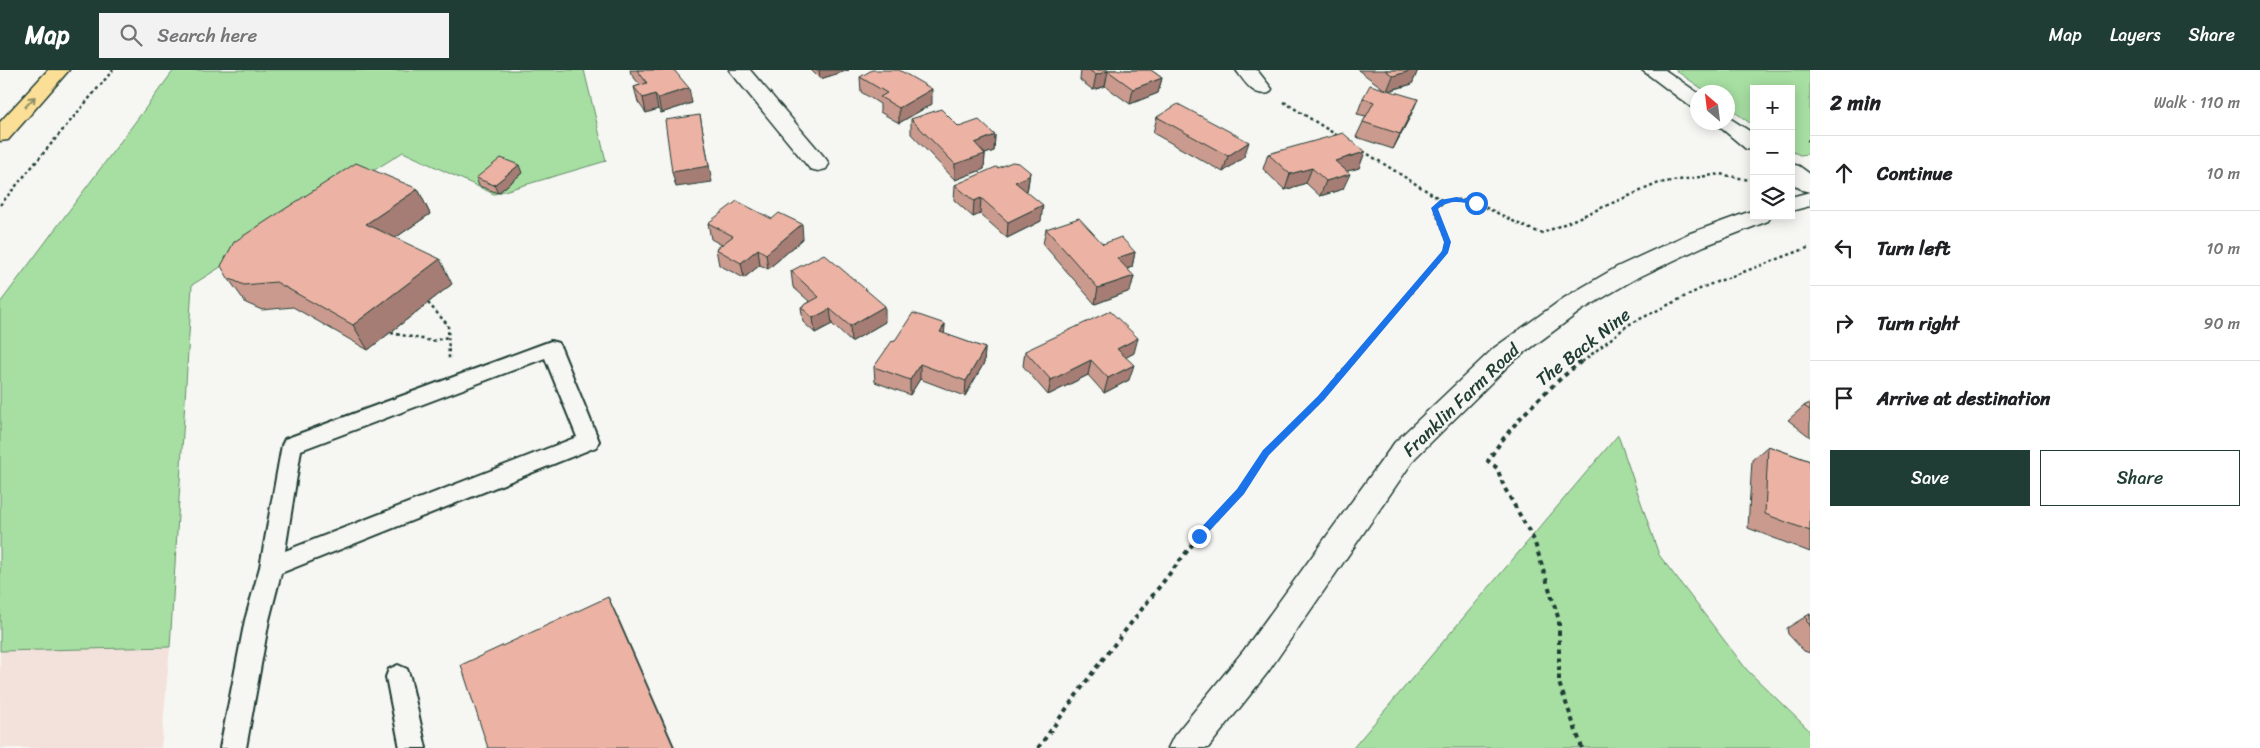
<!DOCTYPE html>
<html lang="en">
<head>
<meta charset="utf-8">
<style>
	:root { --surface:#fff; --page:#f2f2f2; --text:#202124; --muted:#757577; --line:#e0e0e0; --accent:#1f3d34 }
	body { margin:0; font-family:Sriracha,sans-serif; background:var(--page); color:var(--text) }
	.controls { position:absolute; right:15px; top:15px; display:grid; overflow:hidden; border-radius:0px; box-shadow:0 2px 12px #0003 }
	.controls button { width:45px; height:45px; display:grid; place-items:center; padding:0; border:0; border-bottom:1px solid var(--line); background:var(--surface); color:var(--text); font:25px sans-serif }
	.compass { position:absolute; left:1690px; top:15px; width:45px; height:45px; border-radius:50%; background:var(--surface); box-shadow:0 2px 12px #0003; rotate:332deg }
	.stop { position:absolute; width:15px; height:15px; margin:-11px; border:4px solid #1a73e8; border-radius:50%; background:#fff }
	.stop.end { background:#1a73e8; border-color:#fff; box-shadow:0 1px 5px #0008 }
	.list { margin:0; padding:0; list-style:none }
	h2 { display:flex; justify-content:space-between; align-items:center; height:65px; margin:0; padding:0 20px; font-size:21px }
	h2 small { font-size:16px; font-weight:400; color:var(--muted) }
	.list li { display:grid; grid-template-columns:32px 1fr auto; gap:15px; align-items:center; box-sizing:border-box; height:75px; padding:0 20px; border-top:1px solid var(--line) }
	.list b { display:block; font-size:19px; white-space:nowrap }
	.list em { font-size:16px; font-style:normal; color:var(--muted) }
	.actions { display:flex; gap:10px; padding:15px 20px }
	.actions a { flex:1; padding:11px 0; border:1px solid var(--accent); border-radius:0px; text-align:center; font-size:18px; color:var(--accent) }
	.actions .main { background:var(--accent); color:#fff }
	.icon { flex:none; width:28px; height:28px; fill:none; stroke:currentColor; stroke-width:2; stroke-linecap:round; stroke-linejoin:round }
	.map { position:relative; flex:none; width:1810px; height:678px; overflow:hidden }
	header { display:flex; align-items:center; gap:30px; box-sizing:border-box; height:70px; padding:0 25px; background:var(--accent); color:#fff }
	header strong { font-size:24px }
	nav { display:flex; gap:28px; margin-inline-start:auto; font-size:18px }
	.search { width:350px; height:45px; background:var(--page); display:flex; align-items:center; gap:12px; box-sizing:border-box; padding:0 18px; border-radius:0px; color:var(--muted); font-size:19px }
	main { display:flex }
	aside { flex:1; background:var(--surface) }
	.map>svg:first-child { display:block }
	.built { fill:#f3e2db }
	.green { fill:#a7dfa2; stroke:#638e6b }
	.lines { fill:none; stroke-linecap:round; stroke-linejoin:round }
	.service-casing { stroke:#1f3d34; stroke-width:4 }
	.minor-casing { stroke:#1f3d34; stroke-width:3 }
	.tertiary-casing { stroke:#1f3d34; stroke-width:3 }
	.trunk-casing { stroke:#1f3d34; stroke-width:3 }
	.path-far1 { stroke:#1f3d34; stroke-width:2.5; stroke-dasharray:3 3; stroke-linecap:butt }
	.path { stroke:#1f3d34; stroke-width:4; stroke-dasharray:4.5 4.5; stroke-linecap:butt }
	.service { fill:#f6f6f2; fill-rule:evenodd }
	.minor { fill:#f6f6f2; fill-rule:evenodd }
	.tertiary { fill:#f6f6f2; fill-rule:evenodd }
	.trunk { fill:#fbdf96; fill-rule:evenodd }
	.wall { fill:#cb9a8e; stroke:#1f3d34 }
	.shaded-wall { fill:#a57d74; stroke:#1f3d34 }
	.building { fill:#ecb3a5; stroke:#1f3d34 }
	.oneway { stroke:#8d8e65 }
	.route { fill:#1a73e8 }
	.labels { text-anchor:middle; stroke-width:4; stroke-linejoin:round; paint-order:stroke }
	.street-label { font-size:18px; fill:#1f3d34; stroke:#f6f6f2 }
</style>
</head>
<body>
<header>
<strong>Map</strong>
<div class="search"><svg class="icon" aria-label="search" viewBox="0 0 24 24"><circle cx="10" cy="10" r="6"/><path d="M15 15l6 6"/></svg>Search here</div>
<nav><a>Map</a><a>Layers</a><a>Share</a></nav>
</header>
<main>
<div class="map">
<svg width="1810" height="678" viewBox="0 0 1810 678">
	<rect width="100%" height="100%" fill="#f6f6f2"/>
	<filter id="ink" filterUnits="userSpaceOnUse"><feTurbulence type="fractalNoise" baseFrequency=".02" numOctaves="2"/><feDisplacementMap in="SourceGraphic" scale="10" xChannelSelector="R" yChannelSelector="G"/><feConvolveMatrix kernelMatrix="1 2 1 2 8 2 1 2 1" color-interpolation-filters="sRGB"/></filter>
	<g filter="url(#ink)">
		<polygon class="built" points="170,577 161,678 0,678 0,581"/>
		<g class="green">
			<polygon points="174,0 584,0 606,91 494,124 403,82 192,215 170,577 0,581 0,233"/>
			<polygon points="1675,0 1810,0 1810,84 1800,85 1791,81 1791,19 1754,19 1754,56 1728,37 1728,22 1707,22"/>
			<polygon points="1618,365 1659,485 1747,600 1810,661 1810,678 1353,678"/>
		</g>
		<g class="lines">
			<defs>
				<g id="service">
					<path d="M551,271L558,273L561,278L599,371L596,377L281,503L269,550L246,678H220L245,550L260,497L282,375L285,369ZM545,288L577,367L285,481L301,380Z"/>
					<polygon points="398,595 407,599 410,607 426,678 400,678 386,607 389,599"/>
				</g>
				<g id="minor">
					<polygon points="729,0 750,0 826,89 829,94 826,99 818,101 810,99"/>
					<path d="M1236,0H1257L1272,19L1269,23C1253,27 1245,12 1236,0Z"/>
					<polygon points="1642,0 1665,0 1698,23 1698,39 1691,37"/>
					<polygon points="1728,47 1754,64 1754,80 1746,79 1714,52 1728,52"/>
					<polygon points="1791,94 1799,96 1810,104 1810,122 1802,120 1791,112"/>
				</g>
				<g id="tertiary">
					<polygon points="1810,122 1810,136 1791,141 1791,127"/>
					<polygon points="1754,140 1754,146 1771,146 1768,151 1704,176 1635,209 1582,240 1512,292 1415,388 1268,602 1208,678 1168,678 1174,666 1244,580 1395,372 1494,278 1564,228 1617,197 1688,164"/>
				</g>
				<polygon id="trunk" points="48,0 69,0 8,70 0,71 0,52"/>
			</defs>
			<use href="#service" class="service-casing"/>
			<use href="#minor" class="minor-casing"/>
			<use href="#tertiary" class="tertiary-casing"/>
			<use href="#trunk" class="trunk-casing"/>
			<g class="path-far1">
				<polyline points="1284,32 1338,66"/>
				<polyline points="1810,69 1808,71 1810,80"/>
				<polyline points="1363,81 1443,131"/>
				<polyline points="0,135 113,0"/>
				<polyline points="428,233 448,255 449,289"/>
				<polyline points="391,263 432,271 448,267"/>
				<path d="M1352,292L1446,182L1448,172L1434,138C1438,136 1443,132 1448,131C1475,123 1514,157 1543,163L1659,113L1720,104L1754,111"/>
				<polyline points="1582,292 1628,255 1706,216 1810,177"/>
			</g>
			<g class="path">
				<polyline points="1038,678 1096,598 1199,466 1241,422 1266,383 1321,328 1353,290"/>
				<path d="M1582,678L1559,613V550L1534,470L1504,417L1497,398L1488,391C1512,352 1548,318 1583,290"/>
			</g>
			<use href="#service" class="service"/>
			<use href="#minor" class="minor"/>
			<use href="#tertiary" class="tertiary"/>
			<use href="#trunk" class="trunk"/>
		</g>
		<g class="wall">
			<polygon points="630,0 674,0 692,33 661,43 658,39 646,43 638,32 634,17 640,15 631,4"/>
			<polygon points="811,0 849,0 820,9"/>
			<polygon points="1081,0 1151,0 1162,8 1158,23 1130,34 1105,16 1093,20 1080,10"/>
			<polygon points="1358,0 1418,0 1412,14 1389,21 1411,45 1393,79 1356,67 1366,46 1357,44 1363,28 1384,19"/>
			<polygon points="860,7 932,34 899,53 880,42 880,34 861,22"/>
			<polygon points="1157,47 1244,87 1223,102 1153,63"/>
			<polygon points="911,49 959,57 995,65 994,81 985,84 984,99 955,110 911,64"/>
			<polygon points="1365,82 1359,98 1347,101 1343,119 1320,126 1306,113 1285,120 1263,99 1268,84"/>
			<polygon points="998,98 1030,102 1028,117 1027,121 1026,121 1041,151 1007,168 980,144 973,147 954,130 955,115"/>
			<polygon points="522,103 498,123 479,116 476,108"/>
			<polygon points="418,119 430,144 395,168 452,214 368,280 293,237 262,240 246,233 228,208"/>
			<polygon points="708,153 803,169 768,199 760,195 744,208 719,195 716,179 722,175 711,169"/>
			<polygon points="1046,159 1135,182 1132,197 1127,199 1134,206 1130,221 1095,234 1043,174"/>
			<polygon points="791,201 885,252 851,272 832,254 815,263 803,252 801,237 810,232 793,217"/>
			<polygon points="945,254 944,264 985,278 984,293 965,326 920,309 910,325 875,312 874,297 894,272"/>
			<polygon points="1025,281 1134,283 1126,287 1129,310 1104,323 1088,305 1048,325 1023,296"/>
			<polygon points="1810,333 1810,367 1788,350 1804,336"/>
			<polygon points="1768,376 1810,391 1810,482 1748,458 1752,390"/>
			<polygon points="1810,544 1810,583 1804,581 1788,564 1787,558"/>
		</g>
		<g class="shaded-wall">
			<polygon points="819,0 849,0 820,9"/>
			<polygon points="1413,0 1418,0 1412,14 1387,21 1393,6"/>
			<polygon points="1108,1 1105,16 1093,20 1096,5"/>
			<polygon points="1162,8 1158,23 1130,34 1133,19"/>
			<polygon points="689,18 692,33 661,43 658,28"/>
			<polygon points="932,19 932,34 899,53 899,38"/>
			<polygon points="655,24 658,39 646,43 643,28"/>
			<polygon points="1418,29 1411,45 1393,79 1400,64"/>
			<polygon points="700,45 712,112 676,117 672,102"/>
			<polygon points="995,65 994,81 985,84 984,99 955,110 955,94 975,73"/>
			<polygon points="1249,72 1244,87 1223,102 1228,86"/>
			<polygon points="1365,82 1359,98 1329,106 1335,91"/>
			<polygon points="519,95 522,103 498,123 494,115"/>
			<polygon points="1312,98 1306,113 1285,120 1290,104"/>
			<polygon points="1030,102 1027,121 1013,127 1015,112"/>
			<polygon points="1350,104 1343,119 1320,126 1326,111"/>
			<polygon points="418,119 430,144 379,179 366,154"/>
			<polygon points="981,128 980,144 973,147 974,131"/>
			<polygon points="1043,135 1041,151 1007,168 1008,152"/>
			<polygon points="802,154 803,169 768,199 766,184"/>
			<polygon points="758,179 760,195 744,208 741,193"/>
			<polygon points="1135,182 1132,197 1114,203 1117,188"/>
			<polygon points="440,189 452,214 368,280 353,255"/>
			<polygon points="1134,206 1130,221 1095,234 1098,218"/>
			<polygon points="885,236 885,252 851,272 850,256"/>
			<polygon points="830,239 832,254 815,263 813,248"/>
			<polygon points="945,254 944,270 940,262"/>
			<polygon points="1138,268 1134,283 1114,294 1117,279"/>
			<polygon points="985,278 984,293 965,326 966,311"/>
			<polygon points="1091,290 1088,305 1048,325 1051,310"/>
			<polygon points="920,294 920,309 910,325 910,310"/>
			<polygon points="1134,295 1129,310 1104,323 1108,308"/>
			<polygon points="608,527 618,548 675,678 674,678"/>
		</g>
		<g class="building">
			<polygon points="637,0 674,0 689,18 658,28 655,24 643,28 634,17 647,13"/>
			<polygon points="872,0 899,0 932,19 899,38 880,27 887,23 860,7"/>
			<polygon points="1089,0 1151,0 1162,8 1133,19 1108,1 1096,5"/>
			<polygon points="1385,0 1413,0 1393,6"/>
			<polygon points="1370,15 1418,29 1400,64 1363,52 1374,32 1363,28"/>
			<polygon points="1178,34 1249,72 1228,86 1157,47"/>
			<polygon points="941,39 959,57 979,50 995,65 975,73 985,84 955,94 911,49"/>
			<polygon points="700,45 709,96 672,102 665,50"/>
			<polygon points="1343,63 1365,82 1335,91 1350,104 1326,111 1312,98 1290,104 1268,84"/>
			<polygon points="501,88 519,95 494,115 476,108"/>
			<polygon points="1012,92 1019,93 1030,102 1029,106 1015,112 1043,135 1008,152 981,128 974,131 955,115 996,97 998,98"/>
			<polygon points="356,93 418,119 366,154 440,189 353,255 276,212 244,215 228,208 221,196 234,172"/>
			<polygon points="737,131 772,149 779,143 802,154 766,184 758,179 741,193 716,179 733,166 708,153"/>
			<polygon points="1079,148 1103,174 1121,167 1135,182 1117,188 1134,206 1098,218 1046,159"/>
			<polygon points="824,184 885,236 850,256 830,239 813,248 801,237 819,227 791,201"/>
			<polygon points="1110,241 1138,268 1117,279 1134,295 1108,308 1091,290 1051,310 1025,281"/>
			<polygon points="913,243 945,254 940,262 985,278 966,311 920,294 910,310 874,297 892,271 894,272"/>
			<polygon points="1810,333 1810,340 1804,336"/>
			<polygon points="1768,376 1810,391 1810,461 1765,444"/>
			<polygon points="608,527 674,678 488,678 461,595"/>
			<polygon points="1810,544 1810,555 1807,552 1806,546"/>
		</g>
		<defs><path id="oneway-shaft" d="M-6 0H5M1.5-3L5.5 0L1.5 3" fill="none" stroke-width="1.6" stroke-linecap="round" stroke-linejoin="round" transform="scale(1.25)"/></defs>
		<use class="oneway" href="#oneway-shaft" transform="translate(30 32) rotate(-47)"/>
	</g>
	<path class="route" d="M1457,127L1479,133L1476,135C1461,132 1450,129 1438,139L1451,172L1448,183L1324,330L1269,385L1244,424L1202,469H1196V463L1237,419L1263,380L1318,326L1442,181L1444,172L1431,138L1440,130Z"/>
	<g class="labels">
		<g class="street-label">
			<text transform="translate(1583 277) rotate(-38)" y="6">The Back Nine</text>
			<text transform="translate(1461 330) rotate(-44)" y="6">Franklin Farm Road</text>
		</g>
	</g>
</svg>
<div class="controls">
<button>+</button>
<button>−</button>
<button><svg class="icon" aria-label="layers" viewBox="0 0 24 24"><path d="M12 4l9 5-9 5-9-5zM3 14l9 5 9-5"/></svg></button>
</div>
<svg class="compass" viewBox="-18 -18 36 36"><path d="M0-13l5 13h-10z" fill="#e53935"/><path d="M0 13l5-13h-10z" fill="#757577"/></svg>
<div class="stop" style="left:1476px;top:133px"></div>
<div class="stop end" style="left:1199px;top:466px"></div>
</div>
<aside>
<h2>2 min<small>Walk · 110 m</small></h2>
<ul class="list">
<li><svg class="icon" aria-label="ahead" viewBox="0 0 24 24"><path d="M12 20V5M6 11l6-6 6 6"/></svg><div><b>Continue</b></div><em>10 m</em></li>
<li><svg class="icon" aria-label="left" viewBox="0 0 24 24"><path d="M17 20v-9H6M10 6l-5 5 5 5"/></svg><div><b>Turn left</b></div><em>10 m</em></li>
<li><svg class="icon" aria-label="right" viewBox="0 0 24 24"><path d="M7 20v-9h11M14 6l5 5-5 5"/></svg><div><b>Turn right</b></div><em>90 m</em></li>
<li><svg class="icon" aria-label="arrive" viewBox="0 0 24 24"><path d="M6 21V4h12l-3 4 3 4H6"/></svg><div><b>Arrive at destination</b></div></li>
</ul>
<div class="actions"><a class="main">Save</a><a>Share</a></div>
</aside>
</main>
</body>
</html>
